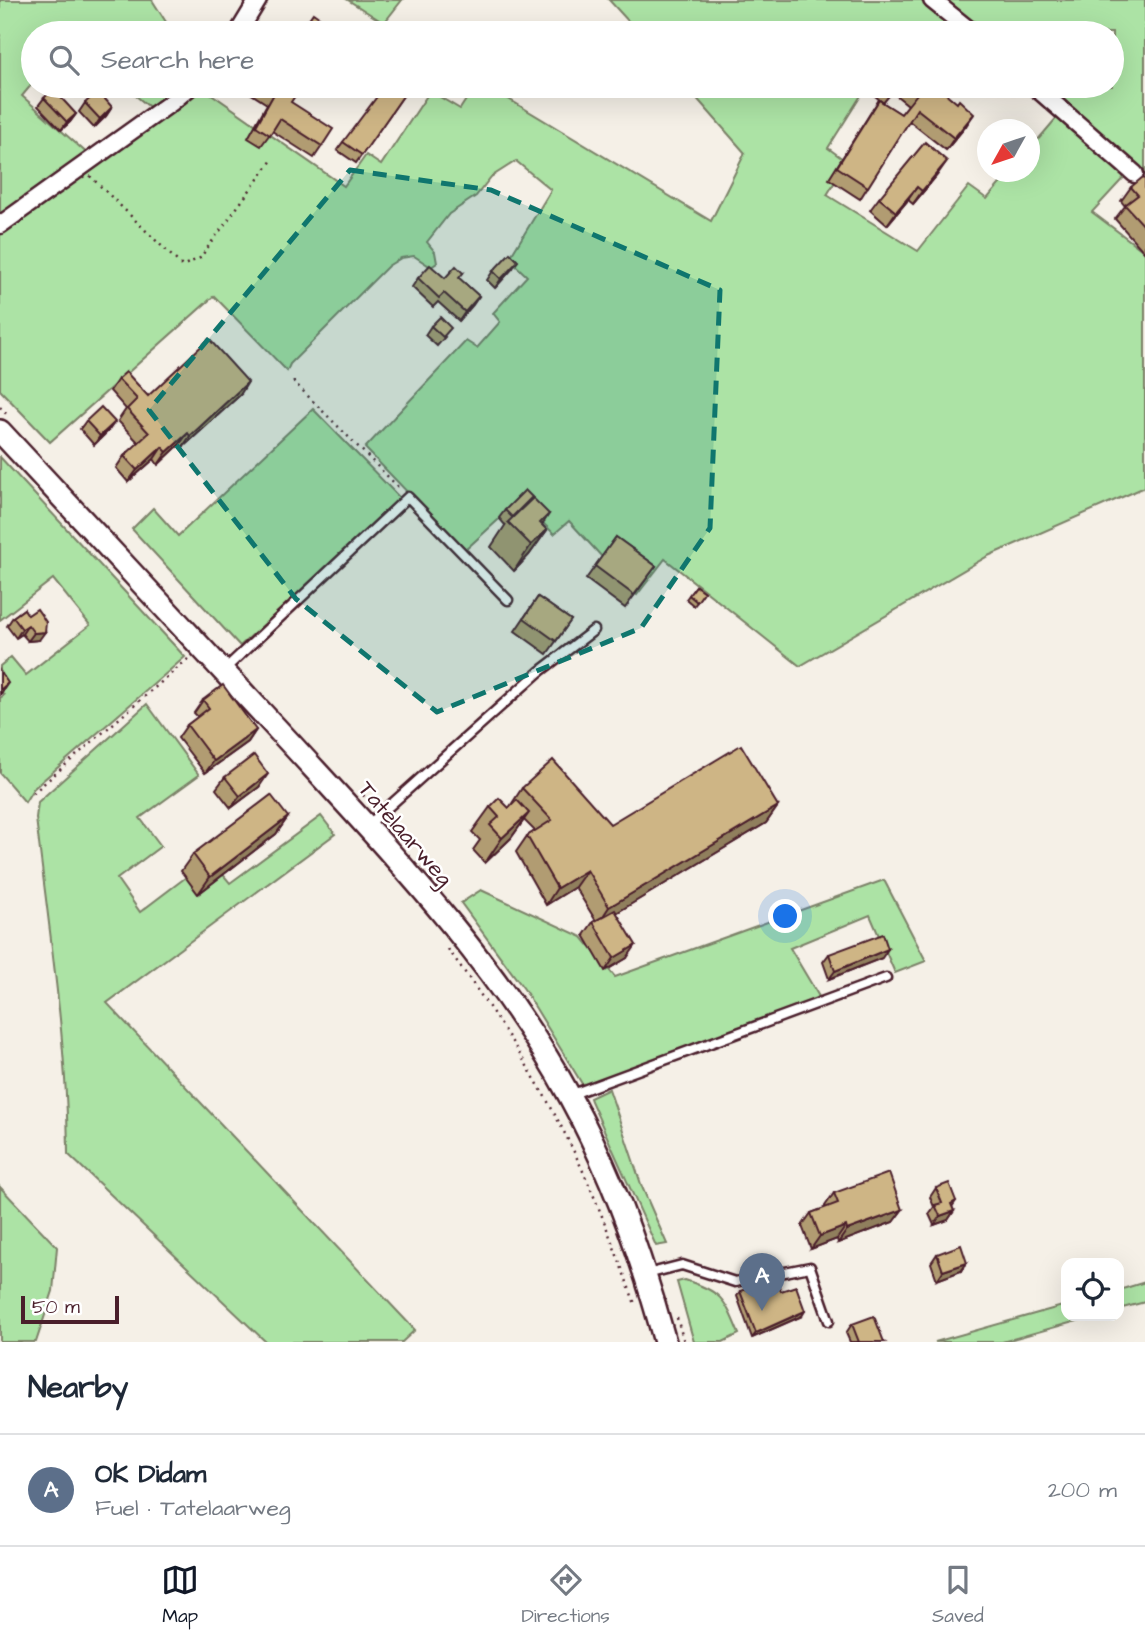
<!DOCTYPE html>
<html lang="en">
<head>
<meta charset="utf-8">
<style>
	:root { --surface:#fff; --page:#f2f2f3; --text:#1f2937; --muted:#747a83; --line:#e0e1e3; --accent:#111827 }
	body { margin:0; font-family:"Architects Daughter",sans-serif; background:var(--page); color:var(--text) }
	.controls { position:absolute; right:21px; bottom:21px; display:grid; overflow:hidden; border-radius:14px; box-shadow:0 7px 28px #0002 }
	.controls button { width:63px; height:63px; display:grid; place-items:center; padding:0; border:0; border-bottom:2px solid var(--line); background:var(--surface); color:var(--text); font:35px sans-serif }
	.compass { position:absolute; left:977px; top:119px; width:63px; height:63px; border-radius:50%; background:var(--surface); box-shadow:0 7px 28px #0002; rotate:230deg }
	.scale { position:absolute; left:21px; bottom:18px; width:98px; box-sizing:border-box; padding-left:7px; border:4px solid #4a1f2b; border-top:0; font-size:19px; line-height:24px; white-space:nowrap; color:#4a1f2b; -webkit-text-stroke:5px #fff; paint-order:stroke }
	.you { position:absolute; left:786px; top:917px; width:24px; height:24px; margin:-18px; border:5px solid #fff; border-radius:50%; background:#1a73e8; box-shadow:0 0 0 10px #1a73e833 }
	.badge { display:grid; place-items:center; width:46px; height:46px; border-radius:50%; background:var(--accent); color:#fff; font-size:23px; font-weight:700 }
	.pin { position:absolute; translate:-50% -58px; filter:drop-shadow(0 2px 4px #0008) }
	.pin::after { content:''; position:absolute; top:37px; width:24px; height:21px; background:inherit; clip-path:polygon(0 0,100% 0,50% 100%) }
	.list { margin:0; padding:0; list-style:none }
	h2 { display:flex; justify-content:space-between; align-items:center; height:91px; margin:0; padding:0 28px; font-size:30px }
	h2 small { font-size:23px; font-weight:400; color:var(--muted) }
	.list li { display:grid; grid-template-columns:46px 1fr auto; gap:21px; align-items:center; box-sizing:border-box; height:112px; padding:0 28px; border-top:2px solid var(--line) }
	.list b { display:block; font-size:26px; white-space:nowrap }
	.list p { margin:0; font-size:23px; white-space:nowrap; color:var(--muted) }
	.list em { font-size:23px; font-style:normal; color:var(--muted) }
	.icon { flex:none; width:38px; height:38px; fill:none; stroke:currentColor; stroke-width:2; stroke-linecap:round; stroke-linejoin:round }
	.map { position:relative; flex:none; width:1145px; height:1342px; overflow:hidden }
	.search { position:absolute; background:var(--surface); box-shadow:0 7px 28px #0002; left:21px; right:21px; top:21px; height:77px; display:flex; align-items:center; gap:18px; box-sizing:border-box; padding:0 24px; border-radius:38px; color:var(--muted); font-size:26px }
	.sheet { height:203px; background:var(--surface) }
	nav { display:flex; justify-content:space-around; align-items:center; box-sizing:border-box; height:98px; border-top:2px solid var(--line); background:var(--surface); font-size:19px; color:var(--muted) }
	nav a { display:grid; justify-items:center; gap:4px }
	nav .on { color:var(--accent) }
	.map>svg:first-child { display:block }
	.green { fill:#ace3a5; stroke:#7b8168; stroke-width:2 }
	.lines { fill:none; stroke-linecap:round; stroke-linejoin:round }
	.lane-casing { stroke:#4a1f2b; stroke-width:13 }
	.street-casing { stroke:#4a1f2b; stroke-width:21 }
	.secondary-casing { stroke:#4a1f2b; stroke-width:26 }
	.path { stroke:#4a1f2b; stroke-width:2.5; stroke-dasharray:2 5; stroke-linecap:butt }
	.lane { stroke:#fff; stroke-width:8 }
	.street { stroke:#fff; stroke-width:16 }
	.secondary { stroke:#fff; stroke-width:21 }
	.wall { fill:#b19c72; stroke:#4a1f2b; stroke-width:2; fill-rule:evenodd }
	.shaded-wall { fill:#907f5d; stroke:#4a1f2b; stroke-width:2 }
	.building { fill:#ceb585; stroke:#4a1f2b; stroke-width:2 }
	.marked { fill:#0f766e; fill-opacity:0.2; stroke:#0f766e; stroke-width:5; stroke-dasharray:14 9; stroke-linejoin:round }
	.labels { text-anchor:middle; stroke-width:5; stroke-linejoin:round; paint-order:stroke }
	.street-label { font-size:23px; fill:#4a1f2b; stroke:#fff }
</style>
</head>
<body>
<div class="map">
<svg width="1145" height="1342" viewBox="0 0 1145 1342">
	<rect width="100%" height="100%" fill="#f5f0e7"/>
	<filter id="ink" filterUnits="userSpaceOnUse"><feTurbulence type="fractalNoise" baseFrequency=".0143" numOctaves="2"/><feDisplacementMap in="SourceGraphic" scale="14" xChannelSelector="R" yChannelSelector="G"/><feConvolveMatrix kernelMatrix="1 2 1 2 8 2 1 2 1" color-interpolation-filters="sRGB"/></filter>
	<g filter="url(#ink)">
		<g class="green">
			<polygon points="0,0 152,0 173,33 33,33 33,83 22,96 90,156 0,221"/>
			<polygon points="348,0 402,0 384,23"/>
			<polygon points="609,0 920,0 961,33 639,33"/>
			<polygon points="936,0 1145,0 1145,174 1040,86 1112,86 1112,33 977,33"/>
			<polygon points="124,86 186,86 153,110"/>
			<polygon points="200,86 344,186 366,155 381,165 430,91 460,109 475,86 487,86 711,221 745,153 686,86 867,86 828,148 847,162 827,195 918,251 969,186 987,199 1010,172 1030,172 1030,149 1059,115 1128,173 1092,212 1145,252 1145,487 988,556 800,666 665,559 637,595 569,521 554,534 520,500 464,551 365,448 466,341 477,348 500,322 493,313 527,276 509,259 551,190 516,161 491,177 476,196 449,214 427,242 435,252 437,263 431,267 414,256 401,258 388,266 290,364 287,371 214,296 50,442 0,390 0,231"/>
			<polygon points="313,409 399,497 397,505 240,646 132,529 153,508 178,536"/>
			<polygon points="0,457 185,657 33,789 25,802 0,773 0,698 4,695 0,690 0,666 11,657 26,675 90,625 53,579 0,620"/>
			<path d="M147,704L199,775L140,818L161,846L117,879L140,912L210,859L230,883L321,816L335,834L107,1003L415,1330L402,1342H266L68,1154C67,1042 49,930 36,818L38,802Z"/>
			<polygon points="884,880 926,961 895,973 870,915 790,948 821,1000 584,1087 524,989 461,903 481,890 582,937 615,977"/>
			<polygon points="609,1089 642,1187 667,1244 656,1246 591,1101 590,1098"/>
			<polygon points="0,1187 57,1247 53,1291 36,1342 0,1342"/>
			<path d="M685,1280C722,1292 724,1298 739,1334L723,1342H694L677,1282Z"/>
			<polygon points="1145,1282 1145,1302 1119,1309 1119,1290"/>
			<polygon points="1066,1305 1066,1316 1095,1316 1002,1342 935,1342"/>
		</g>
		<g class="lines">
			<defs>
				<g id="lane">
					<polyline points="225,669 408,497 508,600"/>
					<polyline points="367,826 539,672 594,630"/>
					<polyline points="570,1095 886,978"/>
					<polyline points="647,1274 682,1265 735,1282 810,1267 829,1321"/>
				</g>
				<g id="street">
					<polyline points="932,0 973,33"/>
					<polyline points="238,33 258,0"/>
					<polyline points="1034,86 1135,174"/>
					<polyline points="0,225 172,102 191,86"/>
				</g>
				<path id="secondary" d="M0,431C98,536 195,641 293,746C393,855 499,966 570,1097C612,1174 642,1257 665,1342"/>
			</defs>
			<use href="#lane" class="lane-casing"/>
			<use href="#street" class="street-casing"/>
			<use href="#secondary" class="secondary-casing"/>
			<g class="path">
				<polyline points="90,176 182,266 200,258 272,160"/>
				<polyline points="293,381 401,490"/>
				<polyline points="0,407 9,417"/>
				<polyline points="33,793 188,659"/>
				<polyline points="363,795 373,805"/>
				<polyline points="387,820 410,847"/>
				<path d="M448,949C499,1019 546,1090 582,1169C602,1213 618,1258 635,1304"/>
				<polyline points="677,1318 684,1342"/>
			</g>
			<use href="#lane" class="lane"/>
			<use href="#street" class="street"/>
			<use href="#secondary" class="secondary"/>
		</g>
		<g class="wall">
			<polygon points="239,86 285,86 291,102 322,146 314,158 272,131 261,146 248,138 267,104"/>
			<path d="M879,86H937L966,126L946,150L909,121L860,199L829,179L871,112L879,100L882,102L873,94ZM892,92L908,105L901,114L883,103Z"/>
			<polygon points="403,96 356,163 337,150 343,142"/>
			<polygon points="44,98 76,114 70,122 61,130 38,106"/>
			<polygon points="85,103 112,107 106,116 94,128 79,112"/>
			<polygon points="938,174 913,204 908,200 887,225 870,210 879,198"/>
			<polygon points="1145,180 1145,253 1115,219 1125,206 1121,201 1131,187"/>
			<polygon points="512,269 495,288 487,280 493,271"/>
			<polygon points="463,273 459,278 479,296 459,321 438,302 433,307 412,287 418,278 445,278"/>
			<polygon points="431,326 445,337 437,346 425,335"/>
			<polygon points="118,379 148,396 240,395 182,448 179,445 158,465 154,459 128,482 116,468 124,456 139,443 118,421 126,409 110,391"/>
			<polygon points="86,421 109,430 94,445 80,429"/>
			<polygon points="505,510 549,514 542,525 547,530 529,555 514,571 491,547 506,524 505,525 499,518"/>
			<polygon points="616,537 656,566 625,608 586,579"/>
			<polygon points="696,586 704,592 694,606 686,599"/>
			<polygon points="538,597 571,620 547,654 515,631"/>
			<polygon points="24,609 39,640 28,641 22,634 16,638 7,626 13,617"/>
			<polygon points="203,700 256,730 248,742 205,773 178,738 187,725 198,717 194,713"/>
			<polygon points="225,777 259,787 231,808 216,789"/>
			<polygon points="522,788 610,824 778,806 766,823 616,913 627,958 605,971 584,935 593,922 596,921 575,887 546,905 516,852 527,836 535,831 524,820 511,838 485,863 473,850 480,840 472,832 490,807 509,808"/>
			<polygon points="288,817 276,834 198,894 181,871 193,854"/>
			<polygon points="829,954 882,958 829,979 823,962"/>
			<polygon points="936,1188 956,1201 952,1207 954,1211 948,1220 934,1225 929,1214 934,1207 930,1197"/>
			<polygon points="834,1193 902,1210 893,1222 838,1243 837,1239 811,1249 802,1226 811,1213 825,1208 825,1206"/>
			<polygon points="937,1254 961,1271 937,1280 931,1263"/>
			<polygon points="740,1291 781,1291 802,1316 752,1338 737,1296"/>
			<polygon points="852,1324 884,1342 850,1342 846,1333"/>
		</g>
		<g class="shaded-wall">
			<polygon points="112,107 106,116 94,128 100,119"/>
			<polygon points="76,114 70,122 61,130 67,122"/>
			<polygon points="974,114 966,126 946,150 954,138"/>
			<polygon points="947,161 938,174 913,204 922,191"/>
			<polygon points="917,187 908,200 887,225 896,212"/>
			<polygon points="518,261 512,269 495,288 501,279"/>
			<polygon points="479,296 473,305 459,321 465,312"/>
			<polygon points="248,382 240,395 182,448 190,436"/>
			<polygon points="115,422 109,430 94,445 100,436"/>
			<polygon points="188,433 179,445 158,465 167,452"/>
			<polygon points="162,447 154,459 128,482 137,470"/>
			<polygon points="547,530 529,555 514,571 531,545"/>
			<polygon points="28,625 22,634 16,638 22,629"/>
			<polygon points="45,632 39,640 28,641 34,633"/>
			<polygon points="8,683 0,695 0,690"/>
			<polygon points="256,730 248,742 205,773 214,761"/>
			<polygon points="268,774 259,787 231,808 240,796"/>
			<polygon points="778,806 766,823 598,924 609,907"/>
			<polygon points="529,813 511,838 485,863 502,838"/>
			<polygon points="288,817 276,834 198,894 210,877"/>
			<polygon points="587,870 575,887 546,905 557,888"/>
			<polygon points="636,945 627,958 605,971 614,958"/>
			<polygon points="888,949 882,958 829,979 835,971"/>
			<polygon points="902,1210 893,1222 838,1243 847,1230"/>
			<polygon points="954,1211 948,1220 934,1225 940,1216"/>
			<polygon points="846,1226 837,1239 811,1249 820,1236"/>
			<polygon points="967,1263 961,1271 937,1280 943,1271"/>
			<polygon points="805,1311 802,1316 752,1338 756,1333"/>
		</g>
		<g class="building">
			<polygon points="313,13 342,33 305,33 301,30"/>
			<polygon points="265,86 285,86 297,93 291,102 333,129 322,146 280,119 270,135 256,126 275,92"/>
			<polygon points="385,86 388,86 403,96 362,155 343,142"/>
			<polygon points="885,86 896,86 891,91"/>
			<polygon points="907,86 937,86 957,103 959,100 974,114 954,138 917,109 868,187 837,167 879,100 901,114 917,94"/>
			<polygon points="53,89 76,114 67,122 44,98"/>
			<polygon points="98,91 112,107 100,119 85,103"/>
			<polygon points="925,142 947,161 922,191 917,187 896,212 879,198"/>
			<polygon points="1143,177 1145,180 1145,227 1125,205 1138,195 1131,187"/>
			<polygon points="510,253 518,261 501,279 493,271"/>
			<polygon points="430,265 445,278 456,266 463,273 459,278 479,296 465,312 444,293 439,298 418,278"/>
			<polygon points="440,317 451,328 443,337 431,326"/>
			<polygon points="209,339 248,382 190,436 188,433 167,452 162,447 137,470 124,456 149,433 127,409 137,399 118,379 126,372 148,396"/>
			<polygon points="101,407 115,422 100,436 86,421"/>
			<polygon points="525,490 532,497 512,517 505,510"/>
			<polygon points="533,498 549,514 540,523 547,530 531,545 508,522"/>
			<polygon points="616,537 656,566 634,595 595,566"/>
			<polygon points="696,586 704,592 697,602 689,595"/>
			<polygon points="538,597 571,620 556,641 524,618"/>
			<polygon points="24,609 28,615 37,609 46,622 45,632 34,633 28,625 22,629 13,617"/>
			<polygon points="0,671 8,683 0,690"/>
			<polygon points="223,685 256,730 214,761 187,725 209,708 203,700"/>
			<polygon points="741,745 778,806 609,907 587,870 557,888 527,836 552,820 522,788 553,760 610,824"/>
			<polygon points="254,755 268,774 240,796 225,777"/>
			<polygon points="271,795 288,817 210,877 193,854"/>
			<polygon points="499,798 509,808 517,800 529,813 502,838 490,825 499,817 490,807"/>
			<polygon points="615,910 636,945 614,958 593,922"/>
			<polygon points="883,934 888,949 835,971 829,954"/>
			<polygon points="889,1173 902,1210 847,1230 846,1226 820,1236 811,1213 838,1203 834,1193"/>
			<polygon points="949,1183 956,1201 951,1204 954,1211 940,1216 935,1205 942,1203 936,1188"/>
			<polygon points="961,1245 967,1263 943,1271 937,1254"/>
			<polygon points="776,1278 781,1291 796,1286 805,1311 756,1333 740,1291"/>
			<polygon points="874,1316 884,1342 859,1342 852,1324"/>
		</g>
	</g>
	<path class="marked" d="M350,170L491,190L720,290L710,528L641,628L437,712L296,599L149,410Z"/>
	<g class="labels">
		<g class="street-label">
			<text transform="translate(406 833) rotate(49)" y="8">Tatelaarweg</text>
		</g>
	</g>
</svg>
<div class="controls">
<button><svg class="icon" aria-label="locate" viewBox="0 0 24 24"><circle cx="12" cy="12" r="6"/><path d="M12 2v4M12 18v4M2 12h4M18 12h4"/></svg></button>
</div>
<svg class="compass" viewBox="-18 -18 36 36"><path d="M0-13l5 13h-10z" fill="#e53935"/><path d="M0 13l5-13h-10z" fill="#747a83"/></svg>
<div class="scale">50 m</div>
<div class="you"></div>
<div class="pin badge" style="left:762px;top:1311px;background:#5c6f8a">A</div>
<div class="search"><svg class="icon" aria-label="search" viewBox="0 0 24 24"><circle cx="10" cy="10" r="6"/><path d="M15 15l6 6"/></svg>Search here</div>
</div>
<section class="sheet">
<h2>Nearby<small></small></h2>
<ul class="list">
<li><span class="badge" style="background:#5c6f8a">A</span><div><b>OK Didam</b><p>Fuel · Tatelaarweg</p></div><em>200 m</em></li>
</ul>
</section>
<nav>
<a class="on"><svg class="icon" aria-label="map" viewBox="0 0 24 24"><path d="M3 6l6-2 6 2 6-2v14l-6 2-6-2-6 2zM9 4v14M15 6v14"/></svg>Map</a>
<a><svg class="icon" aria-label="directions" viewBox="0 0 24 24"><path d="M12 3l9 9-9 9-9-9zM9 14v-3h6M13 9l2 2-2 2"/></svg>Directions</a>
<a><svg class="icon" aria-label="saved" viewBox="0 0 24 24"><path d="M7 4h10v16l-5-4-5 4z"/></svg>Saved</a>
</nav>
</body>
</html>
